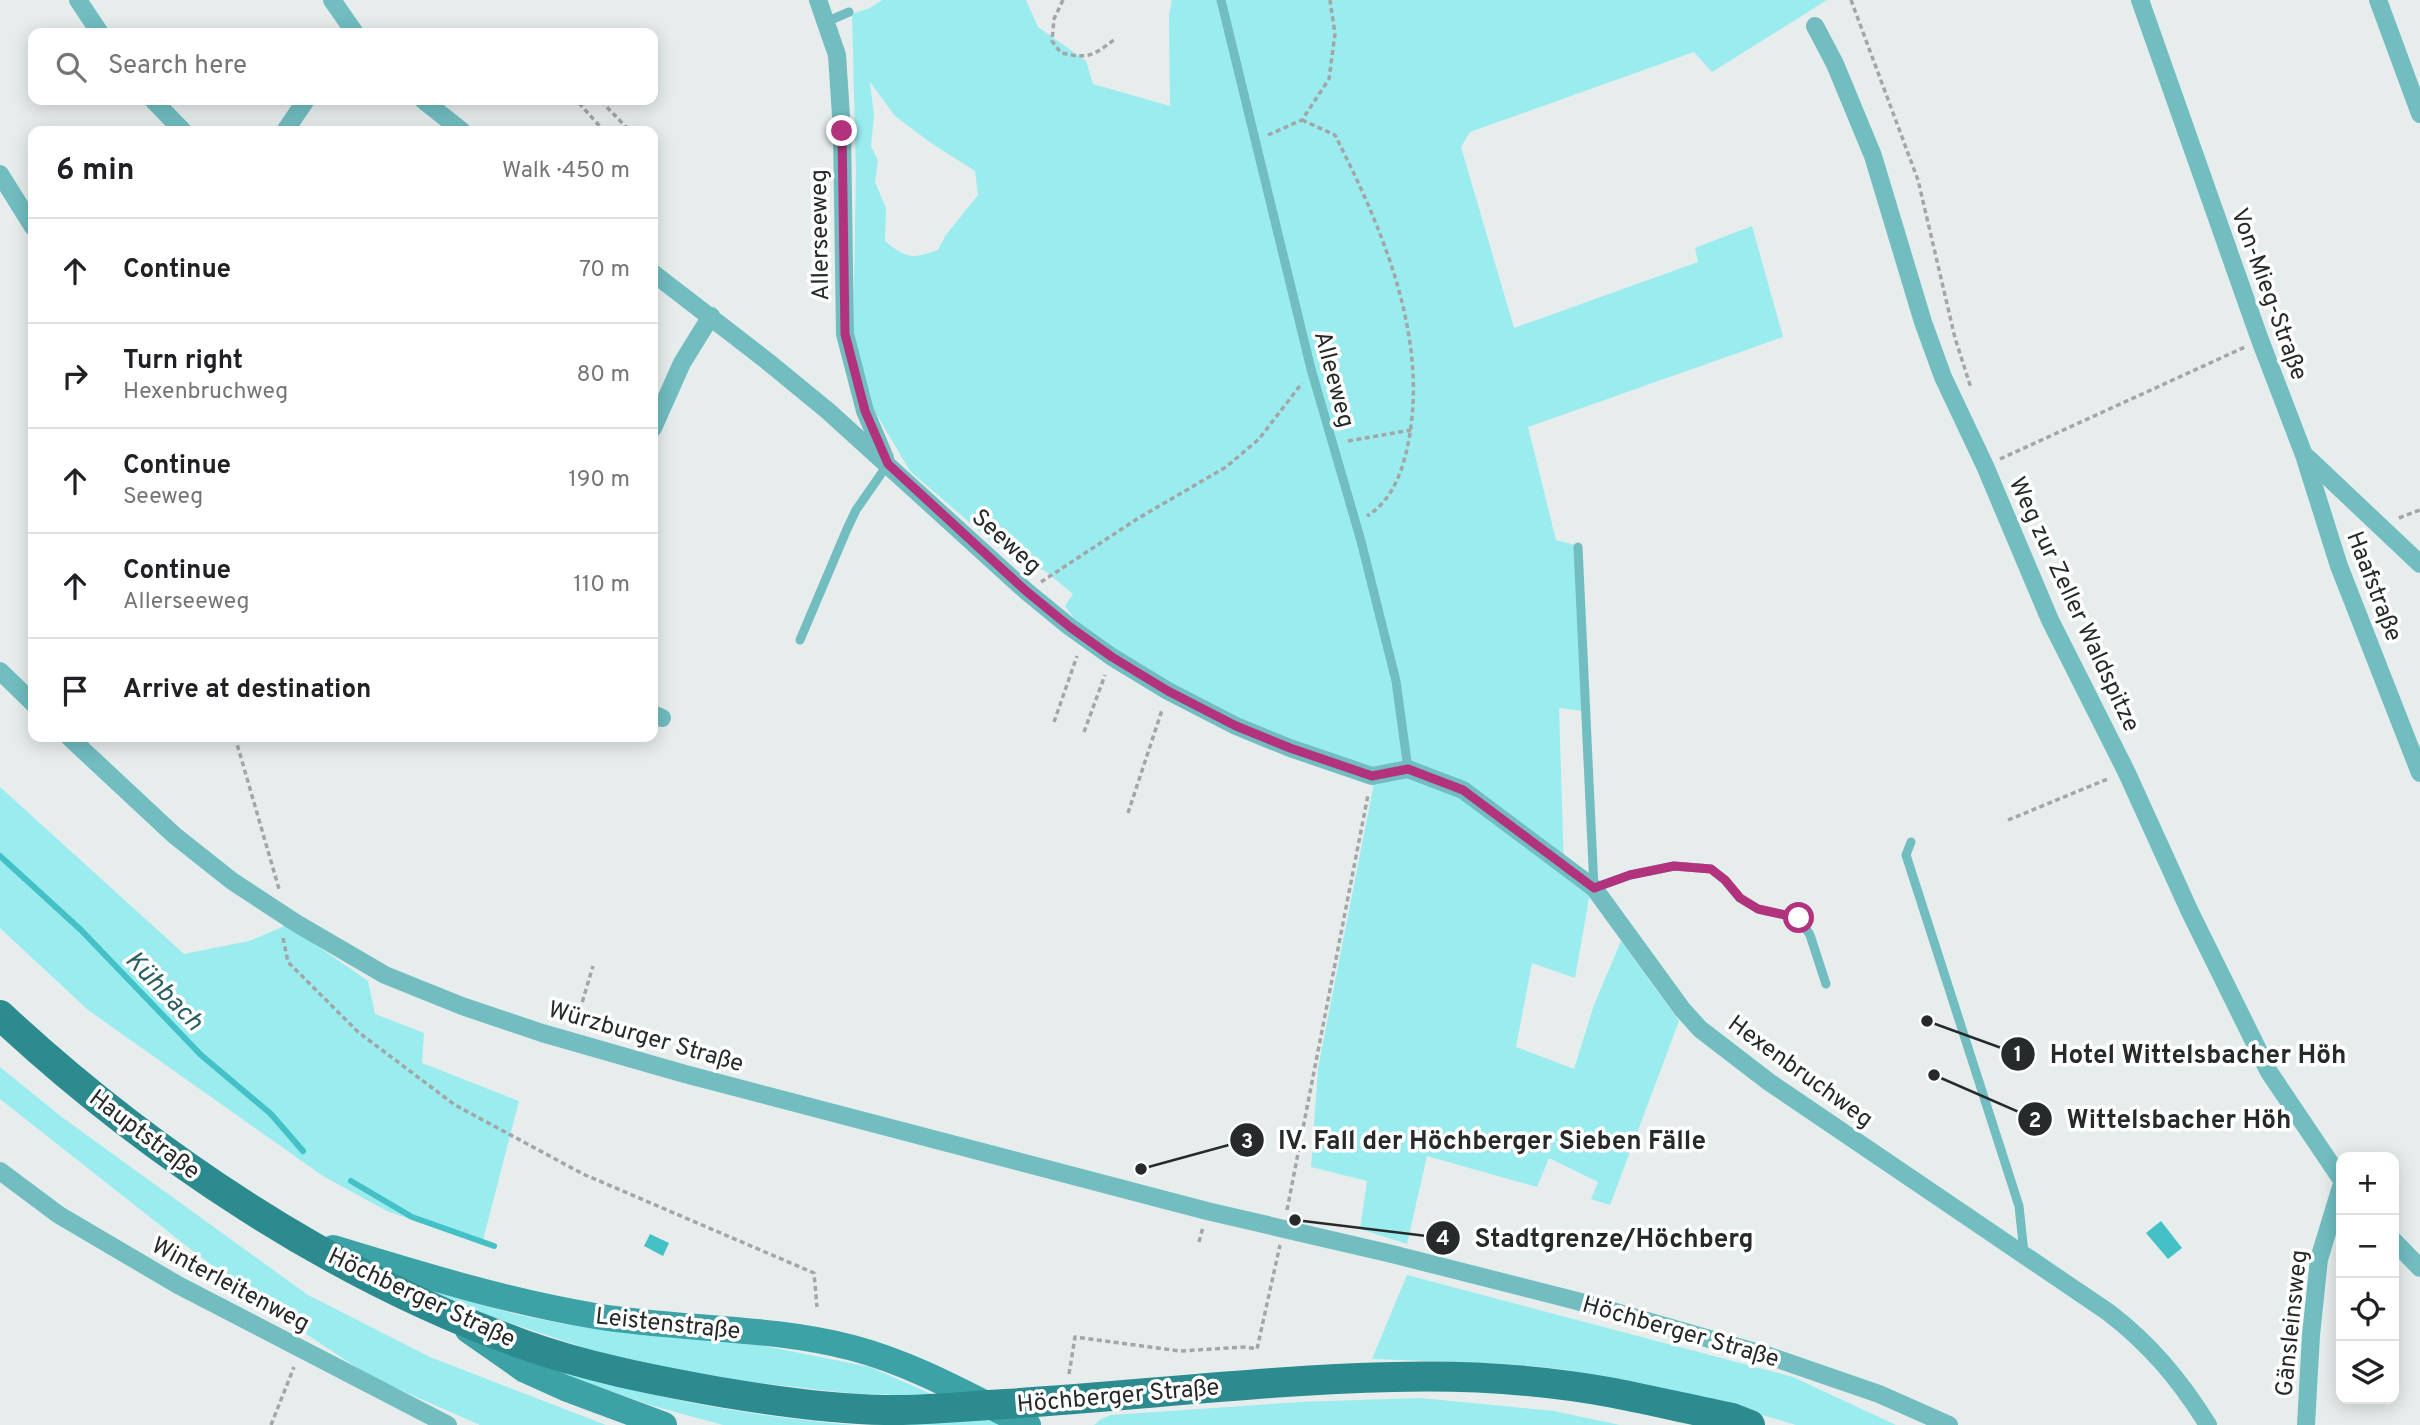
<!DOCTYPE html>
<html lang="en">
<head>
<meta charset="utf-8">
<style>
	:root { --surface:#fff; --page:#f2f2f2; --text:#202124; --muted:#757577; --line:#e0e0e0 }
	body { margin:0; font-family:Overpass,sans-serif; background:var(--page); color:var(--text) }
	.controls { position:absolute; right:21px; bottom:21px; display:grid; overflow:hidden; border-radius:14px; box-shadow:0 4px 18px #0003 }
	.controls button { width:63px; height:63px; display:grid; place-items:center; padding:0; border:0; border-bottom:2px solid var(--line); background:var(--surface); color:var(--text); font:35px sans-serif }
	.stop { position:absolute; width:21px; height:21px; margin:-16px; border:5px solid #b3327e; border-radius:50%; background:#fff }
	.stop.end { background:#b3327e; border-color:#fff; box-shadow:0 2px 7px #0008 }
	.list { margin:0; padding:0; list-style:none }
	h2 { display:flex; justify-content:space-between; align-items:center; height:91px; margin:0; padding:0 28px; font-size:30px }
	h2 small { font-size:23px; font-weight:400; color:var(--muted) }
	.list li { display:grid; grid-template-columns:46px 1fr auto; gap:21px; align-items:center; box-sizing:border-box; height:105px; padding:0 28px; border-top:2px solid var(--line) }
	.list b { display:block; font-size:26px; white-space:nowrap }
	.list p { margin:0; font-size:23px; white-space:nowrap; color:var(--muted) }
	.list em { font-size:23px; font-style:normal; color:var(--muted) }
	.icon { flex:none; width:38px; height:38px; fill:none; stroke:currentColor; stroke-width:2; stroke-linecap:round; stroke-linejoin:round }
	.map { position:relative; flex:none; width:2420px; height:1425px; overflow:hidden }
	.search { position:absolute; background:var(--surface); box-shadow:0 4px 18px #0003; left:28px; top:28px; width:630px; height:77px; display:flex; align-items:center; gap:18px; box-sizing:border-box; padding:0 24px; border-radius:14px; color:var(--muted); font-size:26px }
	.panel { position:absolute; background:var(--surface); box-shadow:0 4px 18px #0003; left:28px; top:126px; width:630px; height:616px; border-radius:14px }
	.map>svg:first-child { display:block }
	.green { fill:#9aecef; fill-rule:evenodd }
	.water { fill:#43c1c6 }
	.lines { fill:none; stroke-linecap:round; stroke-linejoin:round }
	.stream { stroke:#43c1c6; stroke-width:6 }
	.path { stroke:#a2a6a6; stroke-width:3.5; stroke-dasharray:5 3.5; stroke-linecap:butt }
	.lane { stroke:#71bdc0; stroke-width:9 }
	.street { stroke:#71bdc0; stroke-width:18 }
	.secondary { stroke:#3da2a6; stroke-width:26 }
	.primary { stroke:#2c8b8e; stroke-width:30 }
	.route { stroke:#b3327e; stroke-width:9 }
	.labels { text-anchor:middle; stroke-width:7; stroke-linejoin:round; paint-order:stroke }
	.street-label { font-size:24px; fill:#272a2a; stroke:#fff }
	.water-label { font-size:26px; font-style:italic; fill:#2a5e60; stroke:#fff }
	.leader { fill:none; stroke:#272a2a; stroke-width:2.5 }
	.callout-dot { fill:#272a2a; stroke:#fff; stroke-width:2.5 }
	.mark-label { font-size:21px; text-anchor:middle; font-weight:bold; fill:#fff }
	.callout-label { font-size:26px; text-anchor:middle; font-weight:bold; fill:#272a2a; stroke:#fff; stroke-width:7; stroke-linejoin:round; paint-order:stroke }
</style>
</head>
<body>
<div class="map">
<svg width="2420" height="1425" viewBox="0 0 2420 1425">
	<rect width="100%" height="100%" fill="#e7eded"/>
	<g class="green">
		<path d="M882,0H1026L1038,27L1086,61L1093,84L1170,106L1169,16L1172,0H1827L1712,72L1694,52L1470,132L1461,147L1514,328L1698,262L1695,248L1752,226L1783,337L1528,427L1556,540L1575,545L1582,711L1559,708L1564,869L1590,893L1575,978L1532,963L1516,1047L1574,1069L1594,1005L1621,941L1679,1021L1610,1205L1591,1199L1598,1182L1549,1158L1537,1187L1427,1156L1407,1244L1360,1229L1367,1181L1311,1167L1318,1068L1373,788V771L1295,746L1166,684L1081,628L1065,606L1073,594L1044,570L1021,567L910,471L874,410L853,339L856,172L852,14L870,8ZM870,82L895,116L931,143L975,171L978,195L946,235L938,250C912,259 907,259 885,241L886,208L875,182L878,161L871,146L874,115Z"/>
		<polygon points="0,787 184,954 249,941 287,925 368,981 375,1014 424,1033 422,1063 519,1101 482,1244 387,1211 323,1176 88,1010 0,928"/>
		<polygon points="0,1067 63,1118 308,1295 430,1357 606,1425 480,1425 371,1377 288,1322 189,1248 0,1099"/>
		<polygon points="1407,1275 1793,1377 1896,1425 1796,1425 1732,1406 1568,1370 1508,1364 1372,1359"/>
		<polygon points="419,1287 515,1314 559,1323 610,1331 740,1341 870,1367 1002,1425 889,1425 889,1394 866,1395 654,1371 495,1318"/>
		<path d="M560,1373H572C665,1401 758,1417 854,1425H723L650,1405Z"/>
		<polygon points="1420,1398 1554,1411 1620,1425 1094,1425 1101,1419 1111,1415 1300,1402"/>
	</g>
	<g class="water">
		<polygon points="2161,1221 2182,1248 2168,1259 2146,1233"/>
		<polygon points="650,1234 669,1243 663,1256 644,1246"/>
	</g>
	<g class="lines">
		<g class="stream">
			<polyline points="0,856 81,930 201,1055 271,1114 303,1151"/>
			<polyline points="351,1181 412,1217 494,1246"/>
		</g>
		<g class="path">
			<path d="M1063,0L1054,19L1052,41L1061,53C1089,59 1093,56 1115,39"/>
			<polyline points="1851,0 1918,180 1955,338 1971,388"/>
			<polyline points="601,101 630,131"/>
			<polyline points="579,103 604,131"/>
			<path d="M1302,120L1335,135C1383,230 1431,341 1407,449C1401,475 1391,501 1367,516"/>
			<polyline points="1268,135 1302,120 1329,79 1335,34 1330,0"/>
			<polyline points="1348,441 1411,430"/>
			<polyline points="2000,459 2245,347"/>
			<polyline points="2399,518 2420,510"/>
			<polyline points="1041,582 1137,519 1226,467 1259,439 1302,383"/>
			<polyline points="1054,722 1077,656"/>
			<polyline points="1084,732 1105,675"/>
			<polyline points="235,737 279,889"/>
			<polyline points="1128,813 1162,710"/>
			<polyline points="2008,820 2110,778"/>
			<polyline points="283,938 288,962 358,1032 455,1105 583,1174 814,1273 817,1307"/>
			<polyline points="566,1020 567,1010 579,1013 593,966"/>
			<polyline points="1287,1210 1368,795"/>
			<polyline points="1199,1242 1203,1227"/>
			<polyline points="1069,1374 1075,1337 1180,1351 1246,1347 1257,1349 1280,1245"/>
			<polyline points="271,1425 294,1367"/>
		</g>
		<g class="lane">
			<polyline points="1221,0 1311,369 1361,541 1396,681 1408,769"/>
			<polyline points="826,22 849,12"/>
			<polyline points="1578,547 1594,888 1630,875 1674,866 1711,869 1725,880 1740,898 1758,909 1799,918 1810,935 1826,984"/>
			<polyline points="800,640 847,529 856,510 888,464"/>
			<polyline points="1911,842 1906,855 2019,1206 2024,1253"/>
		</g>
		<g class="street">
			<polyline points="78,0 100,33"/>
			<polyline points="332,0 355,33"/>
			<polyline points="818,0 837,55 842,131 845,334 865,411 885,458"/>
			<polyline points="2140,0 2260,340 2304,455 2339,566 2420,773"/>
			<polyline points="2378,0 2420,114"/>
			<polyline points="1815,26 1835,64 1873,156 1923,322 1943,377 1985,466 2050,620 2126,771 2190,912 2269,1072 2341,1179"/>
			<polyline points="153,100 183,131"/>
			<polyline points="423,100 462,131"/>
			<polyline points="285,131 306,100"/>
			<polyline points="0,174 33,227"/>
			<path d="M653,273L767,361L828,411L1026,591L1070,627L1112,657L1168,691L1236,726L1290,748L1372,776L1408,769L1463,790L1594,888L1682,1009L1700,1029L1769,1082L2108,1312C2150,1344 2180,1380 2208,1425"/>
			<polyline points="653,428 682,363 711,316"/>
			<polyline points="2308,458 2420,564"/>
			<polyline points="0,671 33,703"/>
			<polyline points="653,714 662,718"/>
			<polyline points="69,737 174,835 232,881 296,923 385,975 462,1006 542,1033 685,1074 1207,1211 1392,1254 1577,1301 1769,1356 1879,1394 1949,1425"/>
			<polyline points="0,1171 59,1215 178,1285 448,1425"/>
			<polyline points="2394,1241 2420,1268"/>
			<polyline points="2306,1425 2311,1335 2319,1259 2341,1187"/>
		</g>
		<g class="secondary">
			<path d="M333,1248C419,1274 505,1301 595,1316C680,1330 769,1326 853,1348C914,1364 971,1397 1028,1425"/>
			<polyline points="468,1330 525,1370 565,1388 664,1425"/>
		</g>
		<path class="primary" d="M0,1015C147,1152 332,1276 522,1344C586,1367 653,1380 720,1392C774,1401 830,1409 885,1410C925,1411 966,1406 1005,1404C1135,1396 1263,1380 1393,1377C1465,1375 1544,1380 1614,1393C1654,1401 1693,1410 1732,1418L1750,1425"/>
	</g>
	<g class="lines">
		<polyline class="route" points="842,131 845,334 865,411 888,464 1026,591 1070,627 1112,657 1168,691 1236,726 1290,748 1372,776 1408,769 1463,790 1594,888 1630,875 1674,866 1711,869 1725,880 1740,898 1758,909 1799,918"/>
	</g>
	<g class="labels">
		<g class="street-label">
			<text transform="translate(819 235) rotate(-91)" y="8">Allerseeweg</text>
			<text transform="translate(2270 294) rotate(70)" y="8">Von-Mieg-Straße</text>
			<text transform="translate(1335 379) rotate(75)" y="8">Alleeweg</text>
			<text transform="translate(1007 541) rotate(42)" y="8">Seeweg</text>
			<text transform="translate(2375 586) rotate(69)" y="8">Haafstraße</text>
			<text transform="translate(2075 604) rotate(65)" y="8">Weg zur Zeller Waldspitze</text>
			<text transform="translate(646 1036) rotate(16)" y="8">Würzburger Straße</text>
			<text transform="translate(1801 1071) rotate(36)" y="8">Hexenbruchweg</text>
			<text transform="translate(145 1134) rotate(37)" y="8">Hauptstraße</text>
			<text transform="translate(231 1284) rotate(28)" y="8">Winterleitenweg</text>
			<text transform="translate(422 1297) rotate(25)" y="8">Höchberger Straße</text>
			<text transform="translate(668 1323) rotate(6)" y="8">Leistenstraße</text>
			<text transform="translate(2291 1323) rotate(-84)" y="8">Gänsleinsweg</text>
			<text transform="translate(1681 1331) rotate(16)" y="8">Höchberger Straße</text>
			<text transform="translate(1118 1395) rotate(-5)" y="8">Höchberger Straße</text>
		</g>
		<g class="water-label">
			<text transform="translate(165 990) rotate(46)" y="9">Kühbach</text>
		</g>
	</g>
	<path class="leader" d="M1927 1021L2018 1054M1934 1075L2035 1119M1141 1169L1247 1140M1295 1220L1443 1238"/>
	<g class="callout-dot">
		<circle cx="1927" cy="1021" r="7"/>
		<circle cx="1934" cy="1075" r="7"/>
		<circle cx="1141" cy="1169" r="7"/>
		<circle cx="1295" cy="1220" r="7"/>
		<circle cx="2018" cy="1054" r="18"/>
		<circle cx="2035" cy="1119" r="18"/>
		<circle cx="1247" cy="1140" r="18"/>
		<circle cx="1443" cy="1238" r="18"/>
	</g>
	<g class="mark-label">
		<text x="2018" y="1061">1</text>
		<text x="2035" y="1127">2</text>
		<text x="1247" y="1148">3</text>
		<text x="1443" y="1245">4</text>
	</g>
	<g class="callout-label">
		<text x="2198" y="1063">Hotel Wittelsbacher Höh</text>
		<text x="2179" y="1128">Wittelsbacher Höh</text>
		<text x="1492" y="1149">IV. Fall der Höchberger Sieben Fälle</text>
		<text x="1614" y="1247">Stadtgrenze/Höchberg</text>
	</g>
</svg>
<div class="controls">
<button>+</button>
<button>−</button>
<button><svg class="icon" aria-label="locate" viewBox="0 0 24 24"><circle cx="12" cy="12" r="6"/><path d="M12 2v4M12 18v4M2 12h4M18 12h4"/></svg></button>
<button><svg class="icon" aria-label="layers" viewBox="0 0 24 24"><path d="M12 4l9 5-9 5-9-5zM3 14l9 5 9-5"/></svg></button>
</div>
<div class="stop" style="left:1799px;top:918px"></div>
<div class="stop end" style="left:842px;top:131px"></div>
<div class="search"><svg class="icon" aria-label="search" viewBox="0 0 24 24"><circle cx="10" cy="10" r="6"/><path d="M15 15l6 6"/></svg>Search here</div>
<section class="panel">
<h2>6 min<small>Walk · 450 m</small></h2>
<ul class="list">
<li><svg class="icon" aria-label="ahead" viewBox="0 0 24 24"><path d="M12 20V5M6 11l6-6 6 6"/></svg><div><b>Continue</b></div><em>70 m</em></li>
<li><svg class="icon" aria-label="right" viewBox="0 0 24 24"><path d="M7 20v-9h11M14 6l5 5-5 5"/></svg><div><b>Turn right</b><p>Hexenbruchweg</p></div><em>80 m</em></li>
<li><svg class="icon" aria-label="ahead" viewBox="0 0 24 24"><path d="M12 20V5M6 11l6-6 6 6"/></svg><div><b>Continue</b><p>Seeweg</p></div><em>190 m</em></li>
<li><svg class="icon" aria-label="ahead" viewBox="0 0 24 24"><path d="M12 20V5M6 11l6-6 6 6"/></svg><div><b>Continue</b><p>Allerseeweg</p></div><em>110 m</em></li>
<li><svg class="icon" aria-label="arrive" viewBox="0 0 24 24"><path d="M6 21V4h12l-3 4 3 4H6"/></svg><div><b>Arrive at destination</b></div></li>
</ul>
</section>
</div>
</body>
</html>
